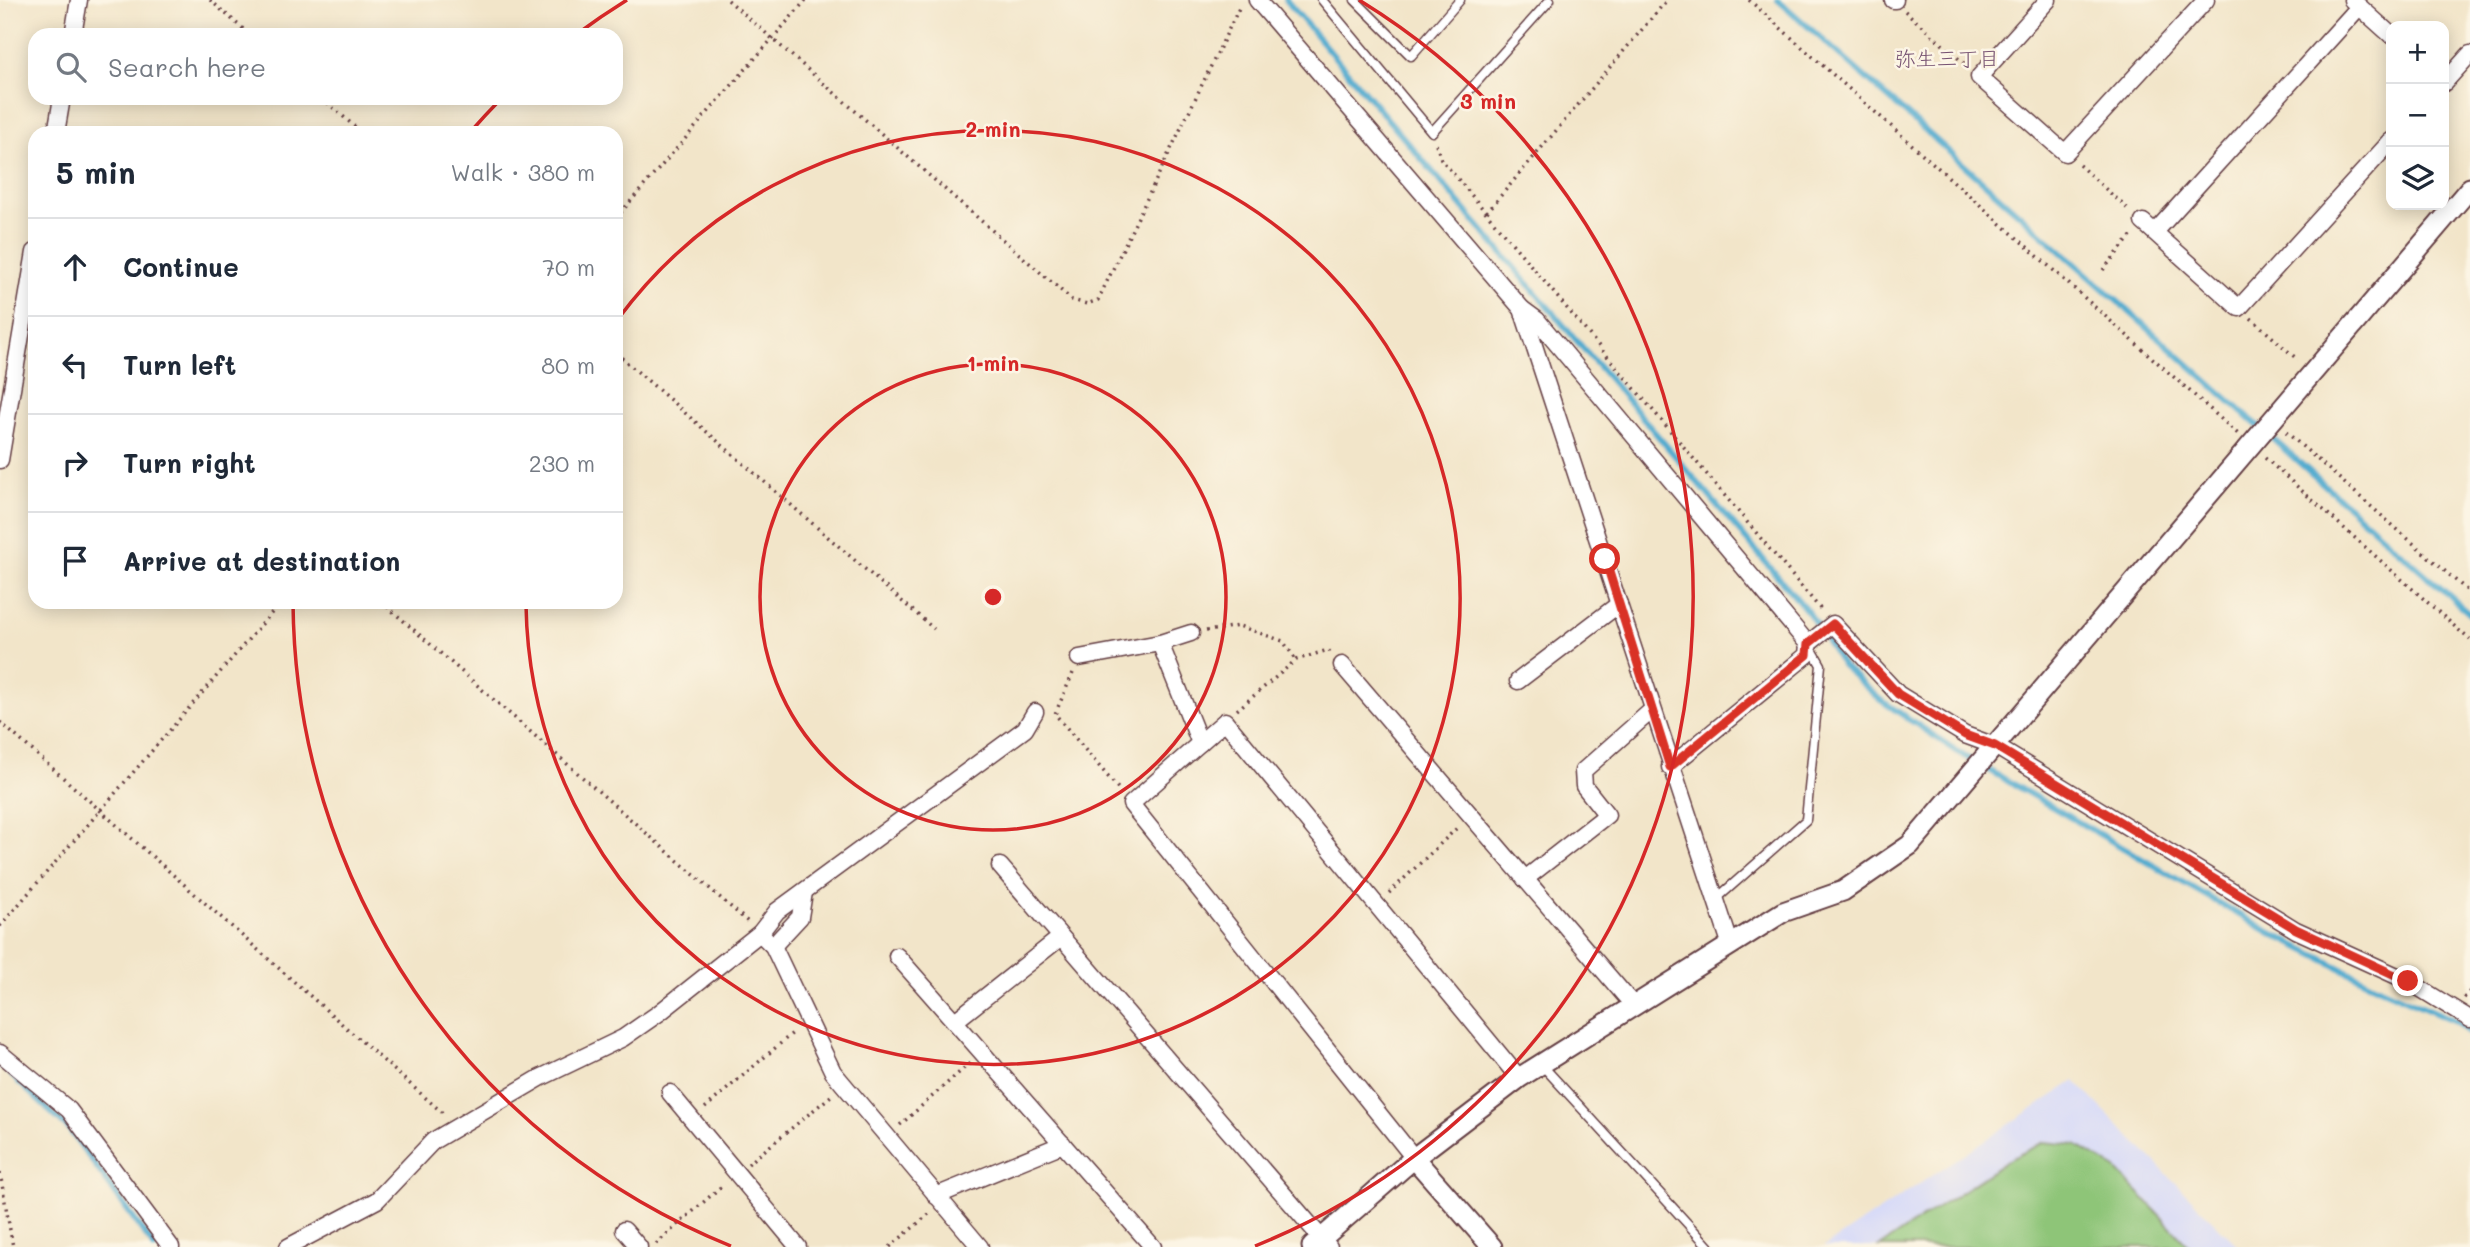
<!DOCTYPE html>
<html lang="en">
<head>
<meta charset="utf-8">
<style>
	:root { --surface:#fff; --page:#f2f2f3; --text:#1f2937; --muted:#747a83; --line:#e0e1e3 }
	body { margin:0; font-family:Mali,"Klee One",sans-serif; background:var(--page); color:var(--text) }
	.controls { position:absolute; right:21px; top:21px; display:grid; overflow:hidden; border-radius:14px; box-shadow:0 4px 18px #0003 }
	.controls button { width:63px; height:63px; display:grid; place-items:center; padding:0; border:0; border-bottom:2px solid var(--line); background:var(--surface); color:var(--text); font:35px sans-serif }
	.stop { position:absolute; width:21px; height:21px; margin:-16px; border:5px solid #d93025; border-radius:50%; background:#fff }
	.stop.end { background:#d93025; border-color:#fff; box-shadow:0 2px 7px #0008 }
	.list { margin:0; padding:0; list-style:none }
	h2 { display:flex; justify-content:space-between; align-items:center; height:91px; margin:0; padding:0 28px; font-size:30px }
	h2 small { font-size:23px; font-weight:400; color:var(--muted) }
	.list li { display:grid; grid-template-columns:46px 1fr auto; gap:21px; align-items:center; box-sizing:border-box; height:98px; padding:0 28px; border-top:2px solid var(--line) }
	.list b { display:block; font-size:26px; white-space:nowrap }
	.list em { font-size:23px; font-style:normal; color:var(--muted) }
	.icon { flex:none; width:38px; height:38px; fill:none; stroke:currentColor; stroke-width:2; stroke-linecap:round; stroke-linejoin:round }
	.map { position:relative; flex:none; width:2470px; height:1247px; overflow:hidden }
	.search { position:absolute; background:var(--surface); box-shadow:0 4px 18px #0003; left:28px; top:28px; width:595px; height:77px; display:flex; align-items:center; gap:18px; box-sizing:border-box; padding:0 24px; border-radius:21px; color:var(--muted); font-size:26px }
	.panel { position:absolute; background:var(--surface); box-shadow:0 4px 18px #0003; left:28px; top:126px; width:595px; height:483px; border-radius:21px }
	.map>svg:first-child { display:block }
	.built { fill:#d4d8f9 }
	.green { fill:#8ec578; stroke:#6c7252; stroke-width:2 }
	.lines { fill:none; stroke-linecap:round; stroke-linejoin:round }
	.stream { stroke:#51abcf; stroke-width:6 }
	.service-casing { stroke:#633d43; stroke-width:11 }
	.minor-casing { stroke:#633d43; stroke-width:19 }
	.tertiary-casing { stroke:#633d43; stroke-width:23 }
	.path { stroke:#633d43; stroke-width:3.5; stroke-dasharray:2 5; stroke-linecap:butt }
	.service { stroke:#fff; stroke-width:8 }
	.minor { stroke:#fff; stroke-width:16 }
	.tertiary { stroke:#fff; stroke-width:19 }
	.route { stroke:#d93025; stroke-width:9 }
	.ring { fill:none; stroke:#d62828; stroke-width:3.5 }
	.labels { text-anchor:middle; stroke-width:5; stroke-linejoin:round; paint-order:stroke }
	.neighbourhood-label { font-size:21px; fill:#785473; stroke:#fcf5e5 }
	.centre { fill:#d62828; stroke:#fcf5e5; stroke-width:3.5 }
	.ring-label { font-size:21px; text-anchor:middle; font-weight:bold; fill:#d62828; stroke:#fcf5e5; stroke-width:5; stroke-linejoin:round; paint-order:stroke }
</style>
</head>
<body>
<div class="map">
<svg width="2470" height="1247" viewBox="0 0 2470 1247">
	<rect width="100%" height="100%" fill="#fcf5e5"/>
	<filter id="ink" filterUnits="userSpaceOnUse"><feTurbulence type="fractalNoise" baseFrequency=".0143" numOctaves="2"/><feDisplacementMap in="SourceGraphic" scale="14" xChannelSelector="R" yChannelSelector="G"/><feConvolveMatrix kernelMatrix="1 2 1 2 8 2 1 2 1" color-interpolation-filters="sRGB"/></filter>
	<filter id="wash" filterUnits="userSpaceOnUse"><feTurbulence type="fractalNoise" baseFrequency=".00686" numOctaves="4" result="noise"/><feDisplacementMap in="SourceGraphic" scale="28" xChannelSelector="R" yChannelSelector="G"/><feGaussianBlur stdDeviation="1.57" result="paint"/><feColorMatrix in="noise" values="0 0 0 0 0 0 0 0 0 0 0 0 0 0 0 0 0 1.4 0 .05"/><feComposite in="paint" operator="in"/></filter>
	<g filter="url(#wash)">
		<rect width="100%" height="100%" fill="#f2e5c9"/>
		<polygon class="built" points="2075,1081 2239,1247 1824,1247"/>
		<polygon class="green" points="2044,1142 2076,1145 2116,1169 2190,1247 1879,1247 2010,1159"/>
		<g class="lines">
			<g class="stream">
				<polyline points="1286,0 1809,613 1842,665 1879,699 1964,756 2267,931 2380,988 2456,1021 2470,1034"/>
				<polyline points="1778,0 2470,614"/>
				<polyline points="0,1064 69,1129 154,1247"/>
			</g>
		</g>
	</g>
	<g filter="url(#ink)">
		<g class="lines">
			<defs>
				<g id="service">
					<polyline points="1322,0 1432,132 1550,0"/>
					<polyline points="1355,0 1411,56 1460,0"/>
					<polyline points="1715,900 1806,820 1821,665 1810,646"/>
					<polyline points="1541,1064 1709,1247"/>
				</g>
				<g id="minor">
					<polyline points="1257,0 1522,309 1731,946"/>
					<polyline points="1893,0 1895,0"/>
					<polyline points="2048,0 1979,77 2065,153 2206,0"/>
					<polyline points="2352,0 2391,35"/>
					<polyline points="73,35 79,0"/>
					<polyline points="2444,83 2470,54"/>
					<polyline points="56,133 62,98"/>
					<polyline points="2143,222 2239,308 2391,141"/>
					<polyline points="2155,232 2359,7"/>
					<polyline points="1522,309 1537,320 1808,644"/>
					<polyline points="0,460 35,252"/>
					<polyline points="1160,643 1200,743"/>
					<polyline points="1079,658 1160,643 1191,633"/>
					<polyline points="1342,665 1634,1006"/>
					<polyline points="1518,681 1619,604"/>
					<polyline points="1670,767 1807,655 1808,644 1833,624 1898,694 1965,735 1995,746 2296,930 2408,981 2470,1019"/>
					<polyline points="1000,866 1329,1247"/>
					<polyline points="1525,879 1607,815 1584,786 1583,771 1652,710"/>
					<polyline points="760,933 773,946 833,1072 980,1247"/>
					<polyline points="773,946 800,917 804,892"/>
					<polyline points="897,956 1153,1247"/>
					<polyline points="955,1021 1061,937"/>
					<polyline points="0,1053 69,1110 171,1247"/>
					<polyline points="670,1093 798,1247"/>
					<polyline points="1414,1158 1131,804 1225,721 1519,1078"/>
					<polyline points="936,1196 1063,1144"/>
					<polyline points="624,1230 639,1247"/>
					<polyline points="288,1247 377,1200 433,1141 540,1078 623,1038 659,1013 760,933 777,911 1025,729 1035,712"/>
				</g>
				<g id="tertiary">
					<polyline points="1414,1158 1492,1247"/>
					<polyline points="1312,1247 1414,1158 1519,1078 1783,912 1843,891 1910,845 2470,188"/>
				</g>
			</defs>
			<use href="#service" class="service-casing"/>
			<use href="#minor" class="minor-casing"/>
			<use href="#tertiary" class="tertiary-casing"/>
			<g class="path">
				<polyline points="210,0 250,35"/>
				<polyline points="728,0 1072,300 1087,304 1098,300 1240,6"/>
				<polyline points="1749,0 2238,434"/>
				<polyline points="1905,11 1967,66"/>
				<polyline points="322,98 362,133"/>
				<polyline points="1436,144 1441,159 1823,612"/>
				<polyline points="2079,165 2130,211"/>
				<polyline points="1487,212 1667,0"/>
				<polyline points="616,218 806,0"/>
				<polyline points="2103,270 2133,234"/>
				<polyline points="2251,318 2298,360"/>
				<polyline points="616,353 934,629"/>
				<polyline points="2286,432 2470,593"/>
				<polyline points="2265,458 2470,640"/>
				<polyline points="382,602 748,922"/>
				<polyline points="1206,631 1239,626 1283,641 1296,660"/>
				<polyline points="1073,673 1055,714 1121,792"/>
				<polyline points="1237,710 1296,660 1328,650 1330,652"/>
				<polyline points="0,722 445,1115"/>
				<polyline points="1389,893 1459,826"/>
				<polyline points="0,926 281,602"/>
				<polyline points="2464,998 2470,991"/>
				<polyline points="705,1108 795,1031"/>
				<polyline points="900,1125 970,1063"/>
				<polyline points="748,1164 832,1095"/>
				<polyline points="0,1173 13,1247"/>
				<polyline points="656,1244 724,1184"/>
				<polyline points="890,1247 930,1213"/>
			</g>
			<use href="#service" class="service"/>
			<use href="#minor" class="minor"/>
			<use href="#tertiary" class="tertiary"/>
		</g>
	</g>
	<g class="lines" filter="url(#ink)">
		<polyline class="route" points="1605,559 1670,767 1807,655 1808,644 1833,624 1898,694 1965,735 1995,746 2296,929 2408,981"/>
	</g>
	<g class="ring">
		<circle cx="993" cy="597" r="233"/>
		<path d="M618 319A467 467 0 1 1 526 605"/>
		<path d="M731 1246A700 700 0 0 1 293 603M473 129A700 700 0 0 1 498 102M577 34A700 700 0 0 1 627 0M1359 0A700 700 0 0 1 1255 1246"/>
	</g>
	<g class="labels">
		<g class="neighbourhood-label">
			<text x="1947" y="66">弥生三丁目</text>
		</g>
	</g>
	<circle cx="993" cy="597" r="10" class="centre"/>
	<g class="ring-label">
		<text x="1488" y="109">3 min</text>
		<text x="993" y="137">2 min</text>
		<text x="993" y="371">1 min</text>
	</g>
</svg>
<div class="controls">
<button>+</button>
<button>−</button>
<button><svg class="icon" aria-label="layers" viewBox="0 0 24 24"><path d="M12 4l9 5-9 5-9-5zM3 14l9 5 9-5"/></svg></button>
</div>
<div class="stop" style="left:1605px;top:559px"></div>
<div class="stop end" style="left:2408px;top:981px"></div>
<div class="search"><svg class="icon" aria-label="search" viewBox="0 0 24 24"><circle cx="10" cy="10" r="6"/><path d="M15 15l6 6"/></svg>Search here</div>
<section class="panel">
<h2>5 min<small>Walk · 380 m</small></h2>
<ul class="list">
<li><svg class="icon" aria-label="ahead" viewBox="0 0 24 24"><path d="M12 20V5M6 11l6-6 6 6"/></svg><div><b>Continue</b></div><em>70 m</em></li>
<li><svg class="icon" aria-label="left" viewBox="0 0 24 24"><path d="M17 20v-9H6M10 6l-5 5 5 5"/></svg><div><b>Turn left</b></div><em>80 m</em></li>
<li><svg class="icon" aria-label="right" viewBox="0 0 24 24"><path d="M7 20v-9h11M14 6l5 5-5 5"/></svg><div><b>Turn right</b></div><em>230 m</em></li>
<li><svg class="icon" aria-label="arrive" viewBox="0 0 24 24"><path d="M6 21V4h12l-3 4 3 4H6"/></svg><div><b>Arrive at destination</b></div></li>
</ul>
</section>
</div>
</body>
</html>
